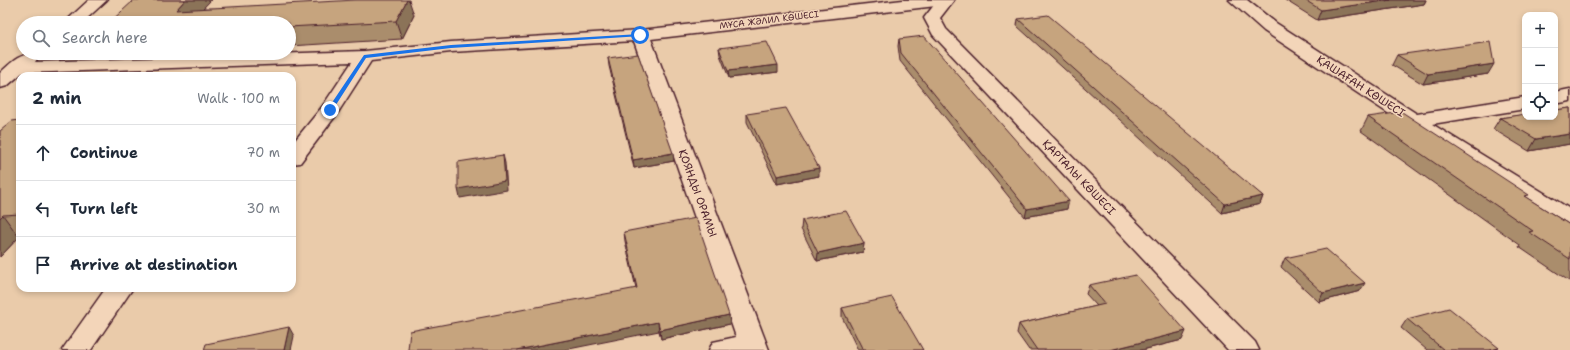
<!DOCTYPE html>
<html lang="en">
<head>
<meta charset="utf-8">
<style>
	:root { --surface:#fff; --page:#f2f2f3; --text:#1f2937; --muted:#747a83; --line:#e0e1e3 }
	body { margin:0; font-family:"Shantell Sans",sans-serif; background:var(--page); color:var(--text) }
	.controls { position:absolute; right:12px; top:12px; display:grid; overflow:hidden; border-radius:8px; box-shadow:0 2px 6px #0003 }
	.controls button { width:36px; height:36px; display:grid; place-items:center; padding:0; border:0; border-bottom:1px solid var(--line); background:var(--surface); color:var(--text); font:20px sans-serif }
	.stop { position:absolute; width:12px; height:12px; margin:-9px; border:3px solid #1a73e8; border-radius:50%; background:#fff }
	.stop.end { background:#1a73e8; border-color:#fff; box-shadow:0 1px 4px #0008 }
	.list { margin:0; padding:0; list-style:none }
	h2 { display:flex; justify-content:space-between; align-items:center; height:52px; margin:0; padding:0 16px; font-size:17px }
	h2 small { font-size:13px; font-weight:400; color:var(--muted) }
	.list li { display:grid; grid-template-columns:26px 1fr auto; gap:12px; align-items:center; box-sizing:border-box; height:56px; padding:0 16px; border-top:1px solid var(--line) }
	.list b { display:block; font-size:15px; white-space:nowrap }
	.list em { font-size:13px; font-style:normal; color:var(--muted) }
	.icon { flex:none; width:22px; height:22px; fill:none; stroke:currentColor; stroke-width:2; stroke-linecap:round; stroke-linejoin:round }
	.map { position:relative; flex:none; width:1570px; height:350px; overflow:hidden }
	.search { position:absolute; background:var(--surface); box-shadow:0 2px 6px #0003; left:16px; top:16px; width:280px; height:44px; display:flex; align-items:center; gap:10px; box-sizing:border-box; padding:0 14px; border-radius:22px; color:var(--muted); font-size:15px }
	.panel { position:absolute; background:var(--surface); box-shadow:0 2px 6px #0003; left:16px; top:72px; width:280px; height:220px; border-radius:12px }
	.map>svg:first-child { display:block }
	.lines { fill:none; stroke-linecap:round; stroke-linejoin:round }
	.minor-casing { stroke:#4a1f2b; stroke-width:3 }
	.tertiary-casing { stroke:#4a1f2b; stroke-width:3 }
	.minor { fill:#f3d5b9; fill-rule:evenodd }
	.tertiary { fill:#f3d5b9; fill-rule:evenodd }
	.wall { fill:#aa8d6c; stroke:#4a1f2b }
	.shaded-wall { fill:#8b7358; stroke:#4a1f2b }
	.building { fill:#c6a47e; stroke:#4a1f2b }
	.route { fill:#1a73e8 }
	.labels { text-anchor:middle; stroke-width:3; stroke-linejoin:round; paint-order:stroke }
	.far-street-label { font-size:9px; fill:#4a1f2b; stroke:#f3d5b9 }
	.street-label { font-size:11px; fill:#4a1f2b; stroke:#f3d5b9 }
</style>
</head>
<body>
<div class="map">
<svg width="1570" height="350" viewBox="0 0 1570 350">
	<rect width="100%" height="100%" fill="#eacbaa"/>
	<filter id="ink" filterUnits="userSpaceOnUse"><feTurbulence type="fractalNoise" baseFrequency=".025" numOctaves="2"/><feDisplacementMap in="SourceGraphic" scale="8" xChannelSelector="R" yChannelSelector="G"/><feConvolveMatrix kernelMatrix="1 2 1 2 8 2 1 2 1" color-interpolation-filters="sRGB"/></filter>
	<g filter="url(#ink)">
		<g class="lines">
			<defs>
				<g id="minor">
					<polygon points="89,0 107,0 82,23 64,23"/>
					<path d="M903,0H953L951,3L945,5L651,39L769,350H709L713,342L736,337L634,41L451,52L371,61L337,114L300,163L292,164V144L322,107L352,62L22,73L7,86L0,88V73C10,64 20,52 34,55L37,59L35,62L365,51L451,42L641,30Z"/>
					<polygon points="1229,0 1247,0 1276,23 1417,114 1525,97 1525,109 1432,124 1570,209 1570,227 1562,224 1406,125 1264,31"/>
					<polygon points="1570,89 1570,101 1555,104 1555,92"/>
					<polygon points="106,288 133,288 91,350 62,350"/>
				</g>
				<polygon id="tertiary" points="938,0 954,0 940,18 946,29 1255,342 1259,350 1228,350 933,35 924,18"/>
			</defs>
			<use href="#minor" class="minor-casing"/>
			<use href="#tertiary" class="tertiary-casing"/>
			<use href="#minor" class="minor"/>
			<use href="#tertiary" class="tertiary"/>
		</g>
		<g class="wall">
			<polygon points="134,0 211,0 203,8 414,15 402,39 289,46 289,23"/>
			<polygon points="1285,0 1426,0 1424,4 1317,20"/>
			<polygon points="1018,19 1263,196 1260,204 1222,213 1017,26"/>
			<polygon points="899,39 1067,209 1025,217 900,61 898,46"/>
			<polygon points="719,48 778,72 729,78 720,55"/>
			<polygon points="101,53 163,53 103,56"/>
			<polygon points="1397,55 1488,74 1423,84 1392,65"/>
			<polygon points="608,58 674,161 634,168 609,66"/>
			<polygon points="1570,108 1570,144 1529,151 1493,129 1500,118"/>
			<polygon points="747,114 819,176 777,184 747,122"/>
			<polygon points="1368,117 1527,198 1570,225 1570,281 1569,281 1519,247 1520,245 1361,131"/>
			<polygon points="20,120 20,237 19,237 0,257 0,131"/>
			<polygon points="802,220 864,243 863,252 817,261 801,229"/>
			<polygon points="624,232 729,315 730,324 661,339 659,331 636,288 625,241"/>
			<polygon points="1285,258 1360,291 1319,302 1281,267"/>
			<polygon points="1089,285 1182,340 1142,350 1029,350 1017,333 1019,324 1097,306 1086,294"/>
			<polygon points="842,308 923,350 858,350 842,317"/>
			<polygon points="1407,319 1499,348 1497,350 1427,350 1401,328"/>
		</g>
		<g class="shaded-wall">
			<polygon points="185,0 211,0 189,23 176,10"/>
			<polygon points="407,0 409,0 414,15 402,39 396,21"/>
			<polygon points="1391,0 1426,0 1424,4 1317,20 1321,10"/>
			<polygon points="1494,64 1488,74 1423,84 1428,74"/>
			<polygon points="778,65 778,72 729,78 728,71"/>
			<polygon points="1570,134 1570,144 1529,151 1536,139"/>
			<polygon points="673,153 674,161 634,168 633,160"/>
			<polygon points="503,155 505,163 507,190 460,198 458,189"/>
			<polygon points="819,168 819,176 777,184 777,176"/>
			<polygon points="1263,196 1260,204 1222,213 1225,204"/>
			<polygon points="1069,201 1067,209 1025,217 1027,209"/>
			<polygon points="3,215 19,237 0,257 0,218"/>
			<polygon points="864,243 863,252 817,261 818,253"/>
			<polygon points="1365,283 1360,291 1319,302 1323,293"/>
			<polygon points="729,315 730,324 661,339 660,330"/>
			<polygon points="658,322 659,331 564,350 517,350"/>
			<polygon points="289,327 294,336 291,350 284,350"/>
			<polygon points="1186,331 1182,340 1142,350 1110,350"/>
			<polygon points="1499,348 1497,350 1490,350"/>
		</g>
		<g class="building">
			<polygon points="134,0 185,0 176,10 356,0 407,0 396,21 289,27 289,23 109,23"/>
			<polygon points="1305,0 1391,0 1321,10"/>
			<polygon points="1048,15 1263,196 1225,204 1018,19"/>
			<polygon points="924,36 1069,201 1027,209 901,53 899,39"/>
			<polygon points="767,42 778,65 728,71 719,48"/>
			<polygon points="1490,42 1494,64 1428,74 1397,55"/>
			<polygon points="638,54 673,153 633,160 608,58"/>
			<polygon points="786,108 819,168 777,176 747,114"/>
			<polygon points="1570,108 1570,134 1536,139 1500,118 1525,114 1525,117 1555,117 1555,110"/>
			<polygon points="1402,112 1529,195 1524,196 1570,225 1570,259 1529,232 1533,231 1368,117"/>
			<polygon points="20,120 20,214 3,215 0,218 0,131 12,121"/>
			<polygon points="503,155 505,181 458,189 458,162"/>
			<polygon points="846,211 864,243 818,253 802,220"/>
			<polygon points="696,218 729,315 660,330 658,322 517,350 408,350 410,331 637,288 624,232"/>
			<polygon points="1326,249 1365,283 1323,293 1285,258"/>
			<polygon points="1136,275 1186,331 1110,350 1037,350 1019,324 1105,304 1089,285"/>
			<polygon points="892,297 923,350 863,350 842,308"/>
			<polygon points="1449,308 1499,348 1490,350 1444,350 1407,319"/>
			<polygon points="289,327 284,350 204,350 206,344"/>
		</g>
	</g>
	<polygon class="route" points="640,34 642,36 451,48 366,58 332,111 327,110 364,55 451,45"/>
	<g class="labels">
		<g class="far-street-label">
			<text transform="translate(769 20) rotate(-7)" y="3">МҰСА ЖӘЛИЛ КӨШЕСІ</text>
		</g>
		<g class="street-label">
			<text transform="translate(1361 86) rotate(33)" y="4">ҚАШАҒАН КӨШЕСІ</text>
			<text transform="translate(1079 177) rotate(46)" y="4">ҚАРТАЛЫ КӨШЕСІ</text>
			<text transform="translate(698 193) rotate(70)" y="4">ҚОЯНДЫ ОРАМЫ</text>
		</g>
	</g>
</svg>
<div class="controls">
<button>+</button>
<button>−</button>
<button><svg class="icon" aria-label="locate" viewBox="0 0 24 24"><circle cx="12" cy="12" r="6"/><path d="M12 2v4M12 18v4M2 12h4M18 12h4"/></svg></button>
</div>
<div class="stop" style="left:640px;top:35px"></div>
<div class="stop end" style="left:330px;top:110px"></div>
<div class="search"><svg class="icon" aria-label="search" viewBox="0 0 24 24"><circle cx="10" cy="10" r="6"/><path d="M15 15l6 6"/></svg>Search here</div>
<section class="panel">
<h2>2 min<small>Walk · 100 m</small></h2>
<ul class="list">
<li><svg class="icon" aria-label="ahead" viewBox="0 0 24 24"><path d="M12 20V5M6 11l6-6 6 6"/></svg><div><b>Continue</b></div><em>70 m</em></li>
<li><svg class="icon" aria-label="left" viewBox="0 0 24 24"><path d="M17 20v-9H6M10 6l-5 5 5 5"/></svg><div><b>Turn left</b></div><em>30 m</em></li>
<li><svg class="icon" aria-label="arrive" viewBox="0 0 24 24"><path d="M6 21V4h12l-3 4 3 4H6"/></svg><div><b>Arrive at destination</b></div></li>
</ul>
</section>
</div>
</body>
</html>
